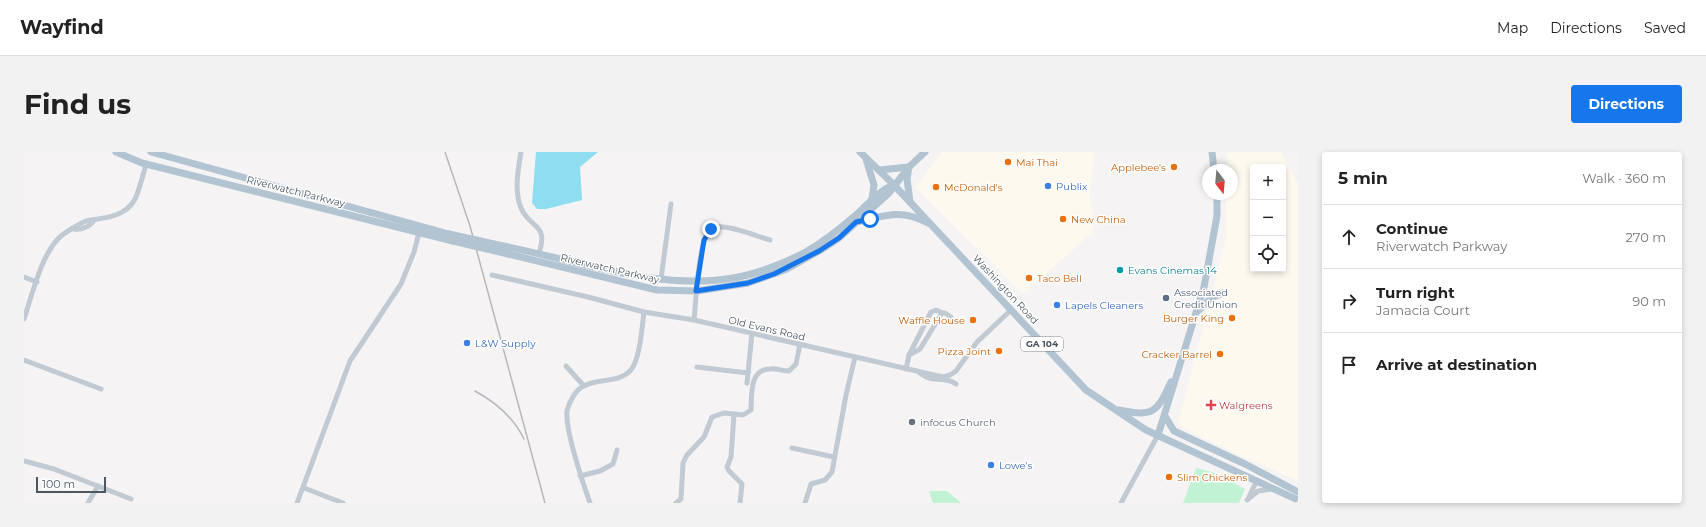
<!DOCTYPE html>
<html lang="en">
<head>
<meta charset="utf-8">
<style>
	:root { --surface:#fff; --page:#f2f2f2; --text:#222; --muted:#767676; --line:#e0e0e0; --accent:#1677ec }
	body { margin:0; font-family:Montserrat,sans-serif; background:var(--page); color:var(--text) }
	.controls { position:absolute; right:12px; top:12px; display:grid; overflow:hidden; border-radius:4px; box-shadow:0 2px 6px #0003 }
	.controls button { width:36px; height:36px; display:grid; place-items:center; padding:0; border:0; border-bottom:1px solid var(--line); background:var(--surface); color:var(--text); font:20px sans-serif }
	.compass { position:absolute; left:1178px; top:12px; width:36px; height:36px; border-radius:50%; background:var(--surface); box-shadow:0 2px 6px #0003; rotate:164deg }
	.scale { position:absolute; left:12px; bottom:10px; width:70px; box-sizing:border-box; padding-left:4px; border:2px solid #4a5761; border-top:0; font-size:11px; line-height:14px; white-space:nowrap; color:#4a5761; -webkit-text-stroke:3px #fff; paint-order:stroke }
	.stop { position:absolute; width:12px; height:12px; margin:-9px; border:3px solid #1677ec; border-radius:50%; background:#fff }
	.stop.end { background:#1677ec; border-color:#fff; box-shadow:0 1px 4px #0008 }
	.list { margin:0; padding:0; list-style:none }
	h2 { display:flex; justify-content:space-between; align-items:center; height:52px; margin:0; padding:0 16px; font-size:17px }
	h2 small { font-size:13px; font-weight:400; color:var(--muted) }
	.list li { display:grid; grid-template-columns:26px 1fr auto; gap:12px; align-items:center; box-sizing:border-box; height:64px; padding:0 16px; border-top:1px solid var(--line) }
	.list b { display:block; font-size:15px; white-space:nowrap }
	.list p { margin:0; font-size:13px; white-space:nowrap; color:var(--muted) }
	.list em { font-size:13px; font-style:normal; color:var(--muted) }
	.icon { flex:none; width:22px; height:22px; fill:none; stroke:currentColor; stroke-width:2; stroke-linecap:round; stroke-linejoin:round }
	.map { position:relative; flex:none; width:1274px; height:351px; overflow:hidden; border-radius:4px }
	header { display:flex; align-items:center; gap:24px; box-sizing:border-box; height:56px; padding:0 20px; background:var(--surface); border-bottom:1px solid var(--line) }
	header strong { font-size:19px }
	nav { display:flex; gap:22px; margin-inline-start:auto; font-size:14px }
	.intro { display:flex; align-items:center; justify-content:space-between; box-sizing:border-box; height:96px; padding:0 24px }
	h1 { margin:0; font-size:28px }
	.button { padding:10px 18px; border-radius:4px; background:var(--accent); color:#fff; font-size:14px; font-weight:700 }
	main { display:flex; gap:24px; padding:0 24px }
	aside { flex:1; background:var(--surface); border-radius:4px; box-shadow:0 2px 6px #0003 }
	.map>svg:first-child { display:block }
	.commercial { fill:#fdf9ef; fill-rule:evenodd }
	.green { fill:#c2f2d4 }
	.water { fill:#8eddf0 }
	.lines { fill:none; stroke-linecap:round; stroke-linejoin:round }
	.minor { stroke:#c1cad2; stroke-width:5 }
	.major { stroke:#b2c3d1; stroke-width:7 }
	.rail { stroke:#b5b8bd; stroke-width:1.5 }
	.major-bridge { stroke:#b2c3d1; stroke-width:7 }
	.route { stroke:#1677ec; stroke-width:5 }
	.food-dot { fill:#e8710a; stroke:#fff; stroke-width:1.5 }
	.shop-dot { fill:#3f7fe0; stroke:#fff; stroke-width:1.5 }
	.culture-dot { fill:#0f9aa8; stroke:#fff; stroke-width:1.5 }
	.service-dot { fill:#5c6f8a; stroke:#fff; stroke-width:1.5 }
	.health-dot { fill:#e0444e; stroke:#fff; stroke-width:1.5 }
	.worship-dot { fill:#6b7280; stroke:#fff; stroke-width:1.5 }
	.labels { text-anchor:middle; stroke-width:3; stroke-linejoin:round; paint-order:stroke }
	.shield { fill:#fff; stroke:#808990; stroke-width:1 }
	.shield-label { font-size:9px; font-weight:bold; fill:#4a5761 }
	.food-label { font-size:10px; fill:#c56008; stroke:#fff; text-anchor:start }
	.shop-label { font-size:10px; fill:#366cbe; stroke:#fff; text-anchor:start }
	.street-label { font-size:10px; fill:#4a5761; stroke:#fff }
	.culture-label { font-size:10px; fill:#0d838f; stroke:#fff; text-anchor:start }
	.service-label { font-size:10px; fill:#4e5e75; stroke:#fff; text-anchor:start }
	.health-label { font-size:10px; fill:#be3a42; stroke:#fff; text-anchor:start }
	.worship-label { font-size:10px; fill:#5b616d; stroke:#fff; text-anchor:start }
</style>
</head>
<body>
<header>
<strong>Wayfind</strong>
<nav><a>Map</a><a>Directions</a><a>Saved</a></nav>
</header>
<div class="intro"><h1>Find us</h1><a class="button">Directions</a></div>
<main>
<div class="map">
<svg width="1274" height="351" viewBox="0 0 1274 351">
	<rect width="100%" height="100%" fill="#f5f3f3"/>
	<g class="commercial">
		<polygon points="918,0 1069,0 1071,2 1065,46 1071,67 1068,81 999,142 891,35"/>
		<path d="M1203,0H1257L1274,31V329L1176,285L1154,272L1202,86V42H1208V18H1203ZM1229,15H1259V117H1229Z"/>
	</g>
	<g class="green">
		<polygon points="1172,316 1191,321 1221,337 1215,351 1159,351"/>
		<polygon points="905,339 923,339 937,351 909,351"/>
	</g>
	<polygon class="water" points="512,0 574,0 556,15 558,48 522,57 513,57 508,51"/>
	<g class="lines">
		<g class="minor">
			<path d="M497,0C494,17 490,40 497,56C506,77 525,71 515,101"/>
			<path d="M50,77C57,78 66,75 70,68"/>
			<polyline points="468,123 564,145 620,160 670,168 919,225 926,223 932,219 953,190 987,158"/>
			<polyline points="0,125 13,130"/>
			<polyline points="637,127 647,52"/>
			<path d="M0,167C8,143 18,100 37,84C42,80 61,68 66,68C83,66 102,64 111,47C116,36 119,23 122,12"/>
			<path d="M670,168C672,149 674,98 683,83C685,79 688,76 692,75C706,73 732,84 746,88"/>
			<polyline points="885,203 907,160 912,158 918,161"/>
			<polyline points="0,208 77,237"/>
			<polyline points="542,214 560,234"/>
			<polyline points="673,215 724,221"/>
			<polyline points="882,217 885,203 896,197 918,161 921,161 927,165"/>
			<path d="M896,221C910,232 919,223 932,232"/>
			<polyline points="723,231 728,181"/>
			<polyline points="710,262 707,305 703,315 705,319 718,332 716,351"/>
			<polyline points="768,296 810,305"/>
			<polyline points="0,309 30,317 107,347"/>
			<polyline points="556,324 576,319 589,312 593,298"/>
			<polyline points="280,336 319,351"/>
			<polyline points="1225,345 1233,328"/>
			<polyline points="1223,348 1234,339 1248,337"/>
			<polyline points="64,351 74,334"/>
			<polyline points="273,351 326,209 377,132 390,100 396,77"/>
			<path d="M566,351C559,331 541,278 543,259C545,250 552,237 560,234C574,226 594,231 606,219C616,209 618,175 620,160"/>
			<path d="M652,351L657,347L659,311L663,303L680,285L688,265L700,261L719,263L727,258C728,243 725,217 746,217C752,216 758,219 765,219L772,212L776,192"/>
			<polyline points="781,351 787,332 801,328 808,320 822,243 831,205"/>
			<polyline points="1097,351 1134,283"/>
		</g>
		<g class="major">
			<polyline points="92,0 118,11 429,89"/>
			<polyline points="127,0 425,82"/>
			<polyline points="836,0 870,33 1062,238 1122,278 1274,348"/>
			<polyline points="1188,0 1190,18"/>
			<polyline points="842,7 850,33 848,47"/>
			<polyline points="885,15 883,27 886,50"/>
			<polyline points="855,18 885,15"/>
			<path d="M833,70C860,64 876,56 904,71"/>
			<path d="M479,94C552,108 634,139 709,126C734,122 758,112 780,101C799,90 817,76 834,61C845,51 855,39 869,33"/>
			<polyline points="484,102 633,138 673,139 724,131 763,117 795,99 815,86 864,42 885,15 901,0"/>
			<polyline points="1175,158 1187,146 1199,141"/>
			<path d="M1095,258C1129,265 1133,261 1147,230"/>
			<polyline points="1141,264 1150,279 1221,312 1274,340"/>
			<polyline points="1134,283 1180,135 1193,64 1193,42"/>
		</g>
		<g class="rail">
			<polyline points="421,0 446,74 521,351"/>
			<path d="M451,239C471,250 490,266 500,287"/>
		</g>
		<g class="major-bridge">
			<polyline points="425,82 479,94"/>
			<polyline points="429,89 484,102"/>
		</g>
	</g>
	<g class="lines">
		<polyline class="route" points="687,77 680,88 672,139 724,131 750,122 795,99 815,86 832,70 846,67"/>
	</g>
	<g class="food-dot">
		<circle cx="984" cy="10" r="4"/>
		<circle cx="1150" cy="15" r="4"/>
		<circle cx="912" cy="35" r="4"/>
		<circle cx="1039" cy="67" r="4"/>
		<circle cx="1005" cy="126" r="4"/>
		<circle cx="1208" cy="166" r="4"/>
		<circle cx="949" cy="168" r="4"/>
		<circle cx="975" cy="199" r="4"/>
		<circle cx="1196" cy="202" r="4"/>
		<circle cx="1145" cy="325" r="4"/>
	</g>
	<g class="shop-dot">
		<circle cx="1024" cy="34" r="4"/>
		<circle cx="1033" cy="153" r="4"/>
		<circle cx="443" cy="191" r="4"/>
		<circle cx="967" cy="313" r="4"/>
	</g>
	<circle class="culture-dot" cx="1096" cy="118" r="4"/>
	<circle class="service-dot" cx="1142" cy="146" r="4"/>
	<path class="health-dot" d="M1185 247h4v4h4v4h-4v4h-4v-4h-4v-4h4z"/>
	<circle class="worship-dot" cx="888" cy="270" r="4"/>
	<g class="labels">
		<rect class="shield" x="997" y="185" width="42" height="14" rx="3"/>
		<g class="shield-label">
			<text x="1018" y="195">GA 104</text>
		</g>
		<g class="food-label">
			<text x="992" y="14">Mai Thai</text>
			<text x="1142" y="19" text-anchor="end">Applebee's</text>
			<text x="920" y="39">McDonald's</text>
			<text x="1047" y="71">New China</text>
			<text x="1013" y="130">Taco Bell</text>
			<text x="1200" y="170" text-anchor="end">Burger King</text>
			<text x="941" y="172" text-anchor="end">Waffle House</text>
			<text x="967" y="203" text-anchor="end">Pizza Joint</text>
			<text x="1188" y="206" text-anchor="end">Cracker Barrel</text>
			<text x="1153" y="329">Slim Chickens</text>
		</g>
		<g class="shop-label">
			<text x="1032" y="38">Publix</text>
			<text x="1041" y="157">Lapels Cleaners</text>
			<text x="451" y="195">L&amp;W Supply</text>
			<text x="975" y="317">Lowe's</text>
		</g>
		<g class="street-label">
			<text transform="translate(272 39) rotate(14)" y="4">Riverwatch Parkway</text>
			<text transform="translate(586 116) rotate(13)" y="4">Riverwatch Parkway</text>
			<text transform="translate(982 137) rotate(47)" y="4">Washington Road</text>
			<text transform="translate(743 176) rotate(13)" y="4">Old Evans Road</text>
		</g>
		<g class="culture-label">
			<text x="1104" y="122">Evans Cinemas 14</text>
		</g>
		<g class="service-label">
			<text x="1150" y="144">Associated<tspan x="1150" dy="12">Credit Union</tspan></text>
		</g>
		<g class="health-label">
			<text x="1195" y="257">Walgreens</text>
		</g>
		<g class="worship-label">
			<text x="896" y="274">infocus Church</text>
		</g>
	</g>
</svg>
<div class="controls">
<button>+</button>
<button>−</button>
<button><svg class="icon" aria-label="locate" viewBox="0 0 24 24"><circle cx="12" cy="12" r="6"/><path d="M12 2v4M12 18v4M2 12h4M18 12h4"/></svg></button>
</div>
<svg class="compass" viewBox="-18 -18 36 36"><path d="M0-13l5 13h-10z" fill="#e53935"/><path d="M0 13l5-13h-10z" fill="#767676"/></svg>
<div class="scale">100 m</div>
<div class="stop" style="left:846px;top:67px"></div>
<div class="stop end" style="left:687px;top:77px"></div>
</div>
<aside>
<h2>5 min<small>Walk · 360 m</small></h2>
<ul class="list">
<li><svg class="icon" aria-label="ahead" viewBox="0 0 24 24"><path d="M12 20V5M6 11l6-6 6 6"/></svg><div><b>Continue</b><p>Riverwatch Parkway</p></div><em>270 m</em></li>
<li><svg class="icon" aria-label="right" viewBox="0 0 24 24"><path d="M7 20v-9h11M14 6l5 5-5 5"/></svg><div><b>Turn right</b><p>Jamacia Court</p></div><em>90 m</em></li>
<li><svg class="icon" aria-label="arrive" viewBox="0 0 24 24"><path d="M6 21V4h12l-3 4 3 4H6"/></svg><div><b>Arrive at destination</b></div></li>
</ul>
</aside>
</main>
</body>
</html>
